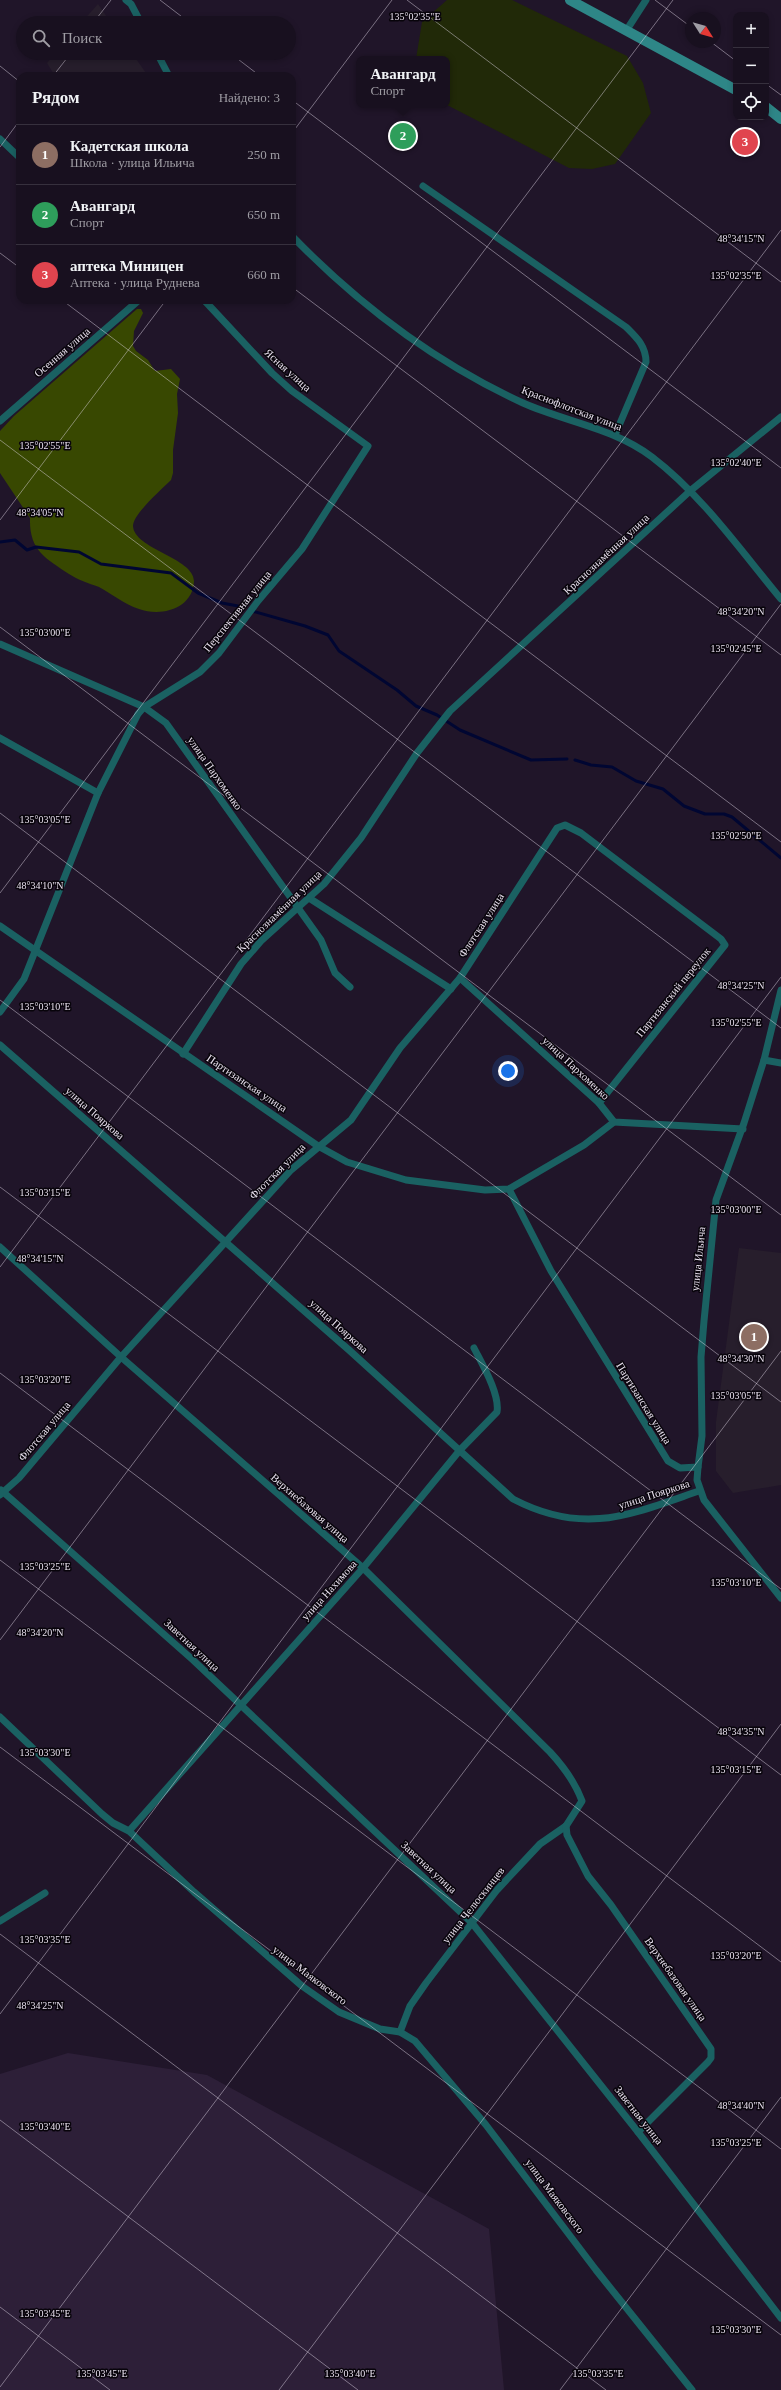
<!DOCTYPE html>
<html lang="ru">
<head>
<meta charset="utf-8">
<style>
	:root { --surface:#18101f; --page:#211928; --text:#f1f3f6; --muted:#9f9da4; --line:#36303d; --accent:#0b8043 }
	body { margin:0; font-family:"Times New Roman",serif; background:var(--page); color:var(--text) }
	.controls { position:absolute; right:12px; top:12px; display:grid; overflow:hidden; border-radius:8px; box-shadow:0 2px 6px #0003 }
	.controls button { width:36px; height:36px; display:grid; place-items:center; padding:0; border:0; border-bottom:1px solid var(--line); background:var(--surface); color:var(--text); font:20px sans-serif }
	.compass { position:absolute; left:685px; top:12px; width:36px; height:36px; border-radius:50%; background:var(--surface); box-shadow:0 2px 6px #0003; rotate:127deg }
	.you { position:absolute; left:508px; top:1071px; width:14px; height:14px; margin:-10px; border:3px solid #fff; border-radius:50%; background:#1a73e8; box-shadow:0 0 0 6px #1a73e833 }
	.badge { display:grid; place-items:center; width:26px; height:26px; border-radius:50%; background:var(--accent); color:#fff; font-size:13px; font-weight:700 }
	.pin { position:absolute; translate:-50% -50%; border:2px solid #fff; box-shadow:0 1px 4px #0006 }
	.popup { position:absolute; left:356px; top:56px; width:94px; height:52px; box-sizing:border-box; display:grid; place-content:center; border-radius:8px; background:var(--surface); filter:drop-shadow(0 1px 3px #0005); font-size:13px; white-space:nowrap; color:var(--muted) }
	.popup b { font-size:15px; color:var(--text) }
	.popup::after { content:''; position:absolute; left:50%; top:100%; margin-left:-8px; border:8px solid transparent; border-top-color:var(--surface) }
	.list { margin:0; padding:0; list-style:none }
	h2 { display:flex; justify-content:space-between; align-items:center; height:52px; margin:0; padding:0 16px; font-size:17px }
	h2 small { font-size:13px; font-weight:400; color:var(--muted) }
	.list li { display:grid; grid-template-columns:26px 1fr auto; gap:12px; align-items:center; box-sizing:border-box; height:60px; padding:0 16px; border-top:1px solid var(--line) }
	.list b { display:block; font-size:15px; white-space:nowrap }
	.list p { margin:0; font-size:13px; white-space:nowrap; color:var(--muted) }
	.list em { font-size:13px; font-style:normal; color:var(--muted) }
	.icon { flex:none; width:22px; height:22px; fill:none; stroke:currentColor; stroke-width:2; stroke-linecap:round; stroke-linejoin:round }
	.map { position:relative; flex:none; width:781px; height:2390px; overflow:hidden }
	.search { position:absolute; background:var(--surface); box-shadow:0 2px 6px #0003; left:16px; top:16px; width:280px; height:44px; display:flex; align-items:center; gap:10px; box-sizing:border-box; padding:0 14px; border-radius:22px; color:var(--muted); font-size:15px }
	.panel { position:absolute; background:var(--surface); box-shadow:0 2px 6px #0003; left:16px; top:72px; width:280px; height:232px; border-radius:12px }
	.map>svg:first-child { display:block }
	.built { fill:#2d1f38 }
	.education { fill:#271e2c }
	.green { fill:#212908 }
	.forest { fill:#384801 }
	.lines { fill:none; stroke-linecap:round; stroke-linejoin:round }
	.stream { stroke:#000632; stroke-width:3 }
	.minor { stroke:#1a6162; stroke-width:7 }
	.secondary { stroke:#2e8687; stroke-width:10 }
	.ticks { fill:none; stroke:#e9e1ef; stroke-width:1; stroke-opacity:0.45 }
	.labels { text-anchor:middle; stroke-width:3; stroke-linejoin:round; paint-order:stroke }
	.street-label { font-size:11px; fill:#e9e1ef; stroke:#08040b }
	.ticks-label { font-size:10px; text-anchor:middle; fill:#e9e1ef; stroke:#08040b; stroke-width:3; stroke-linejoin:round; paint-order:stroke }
</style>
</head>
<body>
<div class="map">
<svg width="781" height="2390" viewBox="0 0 781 2390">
	<rect width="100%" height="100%" fill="#201529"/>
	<polygon class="built" points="68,2053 207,2075 489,2229 504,2390 0,2390 0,2074"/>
	<g class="education">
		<polygon points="98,4 111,23 81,23"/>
		<polygon points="56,53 132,53 148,76 55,76 47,63"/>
		<polygon points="739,1248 781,1253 781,1485 733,1493 716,1471 716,1422"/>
	</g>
	<polygon class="green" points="447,0 512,0 627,56 643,83 651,113 615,164 592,169 569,168 447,105 447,59 416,59 422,22"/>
	<path class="forest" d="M137,309H141L143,313L134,331L133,346L136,351L148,360L155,371L171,369L180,379L177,394L178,413L173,450V473L171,480C162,489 133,514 133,526C134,549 194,558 194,581C193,609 161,617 139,609C124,604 112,594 99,587C88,583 78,580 69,574C45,558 29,550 30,518L0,473V431L14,416Z"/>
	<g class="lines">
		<g class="stream">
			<polyline points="0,542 15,540 27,550 36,547 79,552 101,564 171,573 198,593 222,603 238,606"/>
			<polyline points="252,611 305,626 328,635 339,651 397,690 416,706 437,715 460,730 531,760 567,759"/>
			<polyline points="575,760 591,765 612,767 636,781 663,789 684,806 705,814 724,814 732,817 781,858"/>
		</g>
		<g class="minor">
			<polyline points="126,0 131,4 141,23"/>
			<polyline points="626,31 646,0"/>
			<polyline points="157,53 169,76"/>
			<polyline points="0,139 20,158"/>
			<path d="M423,186L626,327C637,338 646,346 646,362L615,435"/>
			<path d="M292,236C358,304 436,363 523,403C566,422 614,428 652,457C702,495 741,551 781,599"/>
			<polyline points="0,421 139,300"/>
			<polyline points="0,644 144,707 166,723 321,940 335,973 350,987"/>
			<polyline points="0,738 98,793"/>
			<polyline points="309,898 451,989"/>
			<polyline points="0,926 318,1146 347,1162 406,1180 485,1190 509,1189 584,1145 614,1122"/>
			<polyline points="460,978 599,1103 614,1122 743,1129"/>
			<polyline points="0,1012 24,979 98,793 138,714 144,707 200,672 219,653 258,601 302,549 368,446 292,391 272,373 204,300"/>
			<path d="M0,1045L349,1350L513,1499C584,1536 629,1515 699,1491"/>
			<polyline points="183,1054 241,964 261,941 324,884 361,838 417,753 450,711 690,491 781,417"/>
			<polyline points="764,1060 781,1063"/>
			<polyline points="509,1189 551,1271 668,1461 680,1468 698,1467 697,1480 704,1500 781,1598"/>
			<path d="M0,1247L121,1357L363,1568L550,1752C563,1766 575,1782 582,1801L566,1826L540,1844L497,1890L426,1983L410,2006L400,2032"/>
			<polyline points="698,1467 702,1436 701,1357 704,1321 716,1200 744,1123 764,1060 781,990"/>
			<polyline points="1,1490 193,1660 472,1923 638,2132 781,2318"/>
			<polyline points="0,1495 19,1478 121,1357 291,1170 351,1120 400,1048 460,978 557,828 565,825 581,833 721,939 725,945 599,1103"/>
			<polyline points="0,1717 102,1814 113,1823 129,1831 194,1892 302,1986 339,2012 380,2029 400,2032 415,2041 486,2125 596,2270 692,2390"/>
			<polyline points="566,1826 567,1835 588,1876 611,1905 711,2049 711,2058 708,2062 638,2132"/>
			<path d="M129,1831L363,1568L460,1450L497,1412C500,1394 482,1364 474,1348"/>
			<polyline points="0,1921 45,1893"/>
		</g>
		<g class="secondary">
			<polyline points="570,0 736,90"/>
			<polyline points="766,107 781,119"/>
		</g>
	</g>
	<path class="ticks" d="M160,0L190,23M407,0L781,282M655,0L691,27M93,23L111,0M711,42L736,61M230,53L260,76M0,66L20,82M53,76L71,53M766,84L781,95M292,100L781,468M292,133L392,0M0,147L20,120M0,253L20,268M292,287L781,655M62,300L781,842M0,440L781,1028M0,520L166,300M0,627L781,1215M0,813L781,1402M0,893L673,0M0,1000L781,1589M0,1187L781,1775M0,1267L781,230M0,1373L781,1962M0,1560L781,2149M0,1640L781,604M0,1747L781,2335M0,1934L606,2390M0,2014L781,977M0,2120L358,2390M0,2307L110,2390M0,2387L781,1351M279,2390L781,1724M560,2390L781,2097"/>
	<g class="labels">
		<g class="street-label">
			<text transform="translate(62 352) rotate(-41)" y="4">Осенняя улица</text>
			<text transform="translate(288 370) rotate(42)" y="4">Ясная улица</text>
			<text transform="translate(572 408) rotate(21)" y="4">Краснофлотская улица</text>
			<text transform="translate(606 554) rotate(-43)" y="4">Краснознамённая улица</text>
			<text transform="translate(237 611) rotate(-51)" y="4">Перспективная улица</text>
			<text transform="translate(215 773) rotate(55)" y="4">улица Пархоменко</text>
			<text transform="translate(279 911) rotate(-44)" y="4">Краснознамённая улица</text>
			<text transform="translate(481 925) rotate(-57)" y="4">Флотская улица</text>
			<text transform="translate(673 992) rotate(-51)" y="4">Партизанский переулок</text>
			<text transform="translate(576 1068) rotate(43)" y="4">улица Пархоменко</text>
			<text transform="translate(247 1083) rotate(34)" y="4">Партизанская улица</text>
			<text transform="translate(95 1113) rotate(41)" y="4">улица Пояркова</text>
			<text transform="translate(277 1171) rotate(-45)" y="4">Флотская улица</text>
			<text transform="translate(698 1259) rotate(-84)" y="4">улица Ильича</text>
			<text transform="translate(339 1326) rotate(42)" y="4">улица Пояркова</text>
			<text transform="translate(644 1403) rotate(58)" y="4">Партизанская улица</text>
			<text transform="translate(44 1431) rotate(-50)" y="4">Флотская улица</text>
			<text transform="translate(654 1494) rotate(-18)" y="4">улица Пояркова</text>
			<text transform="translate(310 1508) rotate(41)" y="4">Верхнебазовая улица</text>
			<text transform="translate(329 1590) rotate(-48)" y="4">улица Нахимова</text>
			<text transform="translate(192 1645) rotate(43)" y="4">Заветная улица</text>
			<text transform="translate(429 1867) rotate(43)" y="4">Заветная улица</text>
			<text transform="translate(473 1905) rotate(-52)" y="4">улица Челюскинцев</text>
			<text transform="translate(310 1975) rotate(37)" y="4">улица Маяковского</text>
			<text transform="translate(676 1979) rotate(55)" y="4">Верхнебазовая улица</text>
			<text transform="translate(639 2115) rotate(52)" y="4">Заветная улица</text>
			<text transform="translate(555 2196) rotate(53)" y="4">улица Маяковского</text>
		</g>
	</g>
	<g class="ticks-label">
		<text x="415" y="20">135°02'35"E</text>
		<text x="741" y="242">48°34'15"N</text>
		<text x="736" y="279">135°02'35"E</text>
		<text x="45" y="449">135°02'55"E</text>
		<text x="736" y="466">135°02'40"E</text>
		<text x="40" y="516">48°34'05"N</text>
		<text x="741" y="615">48°34'20"N</text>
		<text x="45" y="636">135°03'00"E</text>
		<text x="736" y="652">135°02'45"E</text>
		<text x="45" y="823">135°03'05"E</text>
		<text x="736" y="839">135°02'50"E</text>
		<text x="40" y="889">48°34'10"N</text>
		<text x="741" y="989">48°34'25"N</text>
		<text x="45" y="1010">135°03'10"E</text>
		<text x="736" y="1026">135°02'55"E</text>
		<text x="45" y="1196">135°03'15"E</text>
		<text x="736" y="1213">135°03'00"E</text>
		<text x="40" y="1262">48°34'15"N</text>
		<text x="741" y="1362">48°34'30"N</text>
		<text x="45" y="1383">135°03'20"E</text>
		<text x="736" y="1399">135°03'05"E</text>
		<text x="45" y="1570">135°03'25"E</text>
		<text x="736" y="1586">135°03'10"E</text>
		<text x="40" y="1636">48°34'20"N</text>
		<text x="741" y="1735">48°34'35"N</text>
		<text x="45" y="1756">135°03'30"E</text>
		<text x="736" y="1773">135°03'15"E</text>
		<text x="45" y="1943">135°03'35"E</text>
		<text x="736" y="1959">135°03'20"E</text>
		<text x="40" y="2009">48°34'25"N</text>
		<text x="741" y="2109">48°34'40"N</text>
		<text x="45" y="2130">135°03'40"E</text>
		<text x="736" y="2146">135°03'25"E</text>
		<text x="45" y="2317">135°03'45"E</text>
		<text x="736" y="2333">135°03'30"E</text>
		<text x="102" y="2377">135°03'45"E</text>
		<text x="350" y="2377">135°03'40"E</text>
		<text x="598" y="2377">135°03'35"E</text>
	</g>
</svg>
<div class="controls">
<button>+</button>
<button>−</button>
<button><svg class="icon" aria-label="locate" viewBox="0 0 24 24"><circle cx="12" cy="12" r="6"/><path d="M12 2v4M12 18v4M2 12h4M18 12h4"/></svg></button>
</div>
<svg class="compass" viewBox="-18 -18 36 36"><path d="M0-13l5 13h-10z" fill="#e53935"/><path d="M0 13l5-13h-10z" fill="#9f9da4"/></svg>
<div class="you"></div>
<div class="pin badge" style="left:754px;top:1337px;background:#8d6e63">1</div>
<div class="pin badge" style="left:403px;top:136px;background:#2e9e5b">2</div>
<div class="popup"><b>Авангард</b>Спорт</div>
<div class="pin badge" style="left:745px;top:142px;background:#e0444e">3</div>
<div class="search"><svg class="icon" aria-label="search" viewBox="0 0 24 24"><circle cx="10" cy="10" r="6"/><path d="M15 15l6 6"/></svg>Поиск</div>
<section class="panel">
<h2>Рядом<small>Найдено: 3</small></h2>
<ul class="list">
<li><span class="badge" style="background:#8d6e63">1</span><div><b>Кадетская школа</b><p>Школа · улица Ильича</p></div><em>250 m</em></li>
<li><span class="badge" style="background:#2e9e5b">2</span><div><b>Авангард</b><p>Спорт</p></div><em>650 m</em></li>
<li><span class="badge" style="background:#e0444e">3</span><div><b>аптека Миницен</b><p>Аптека · улица Руднева</p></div><em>660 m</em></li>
</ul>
</section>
</div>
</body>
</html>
